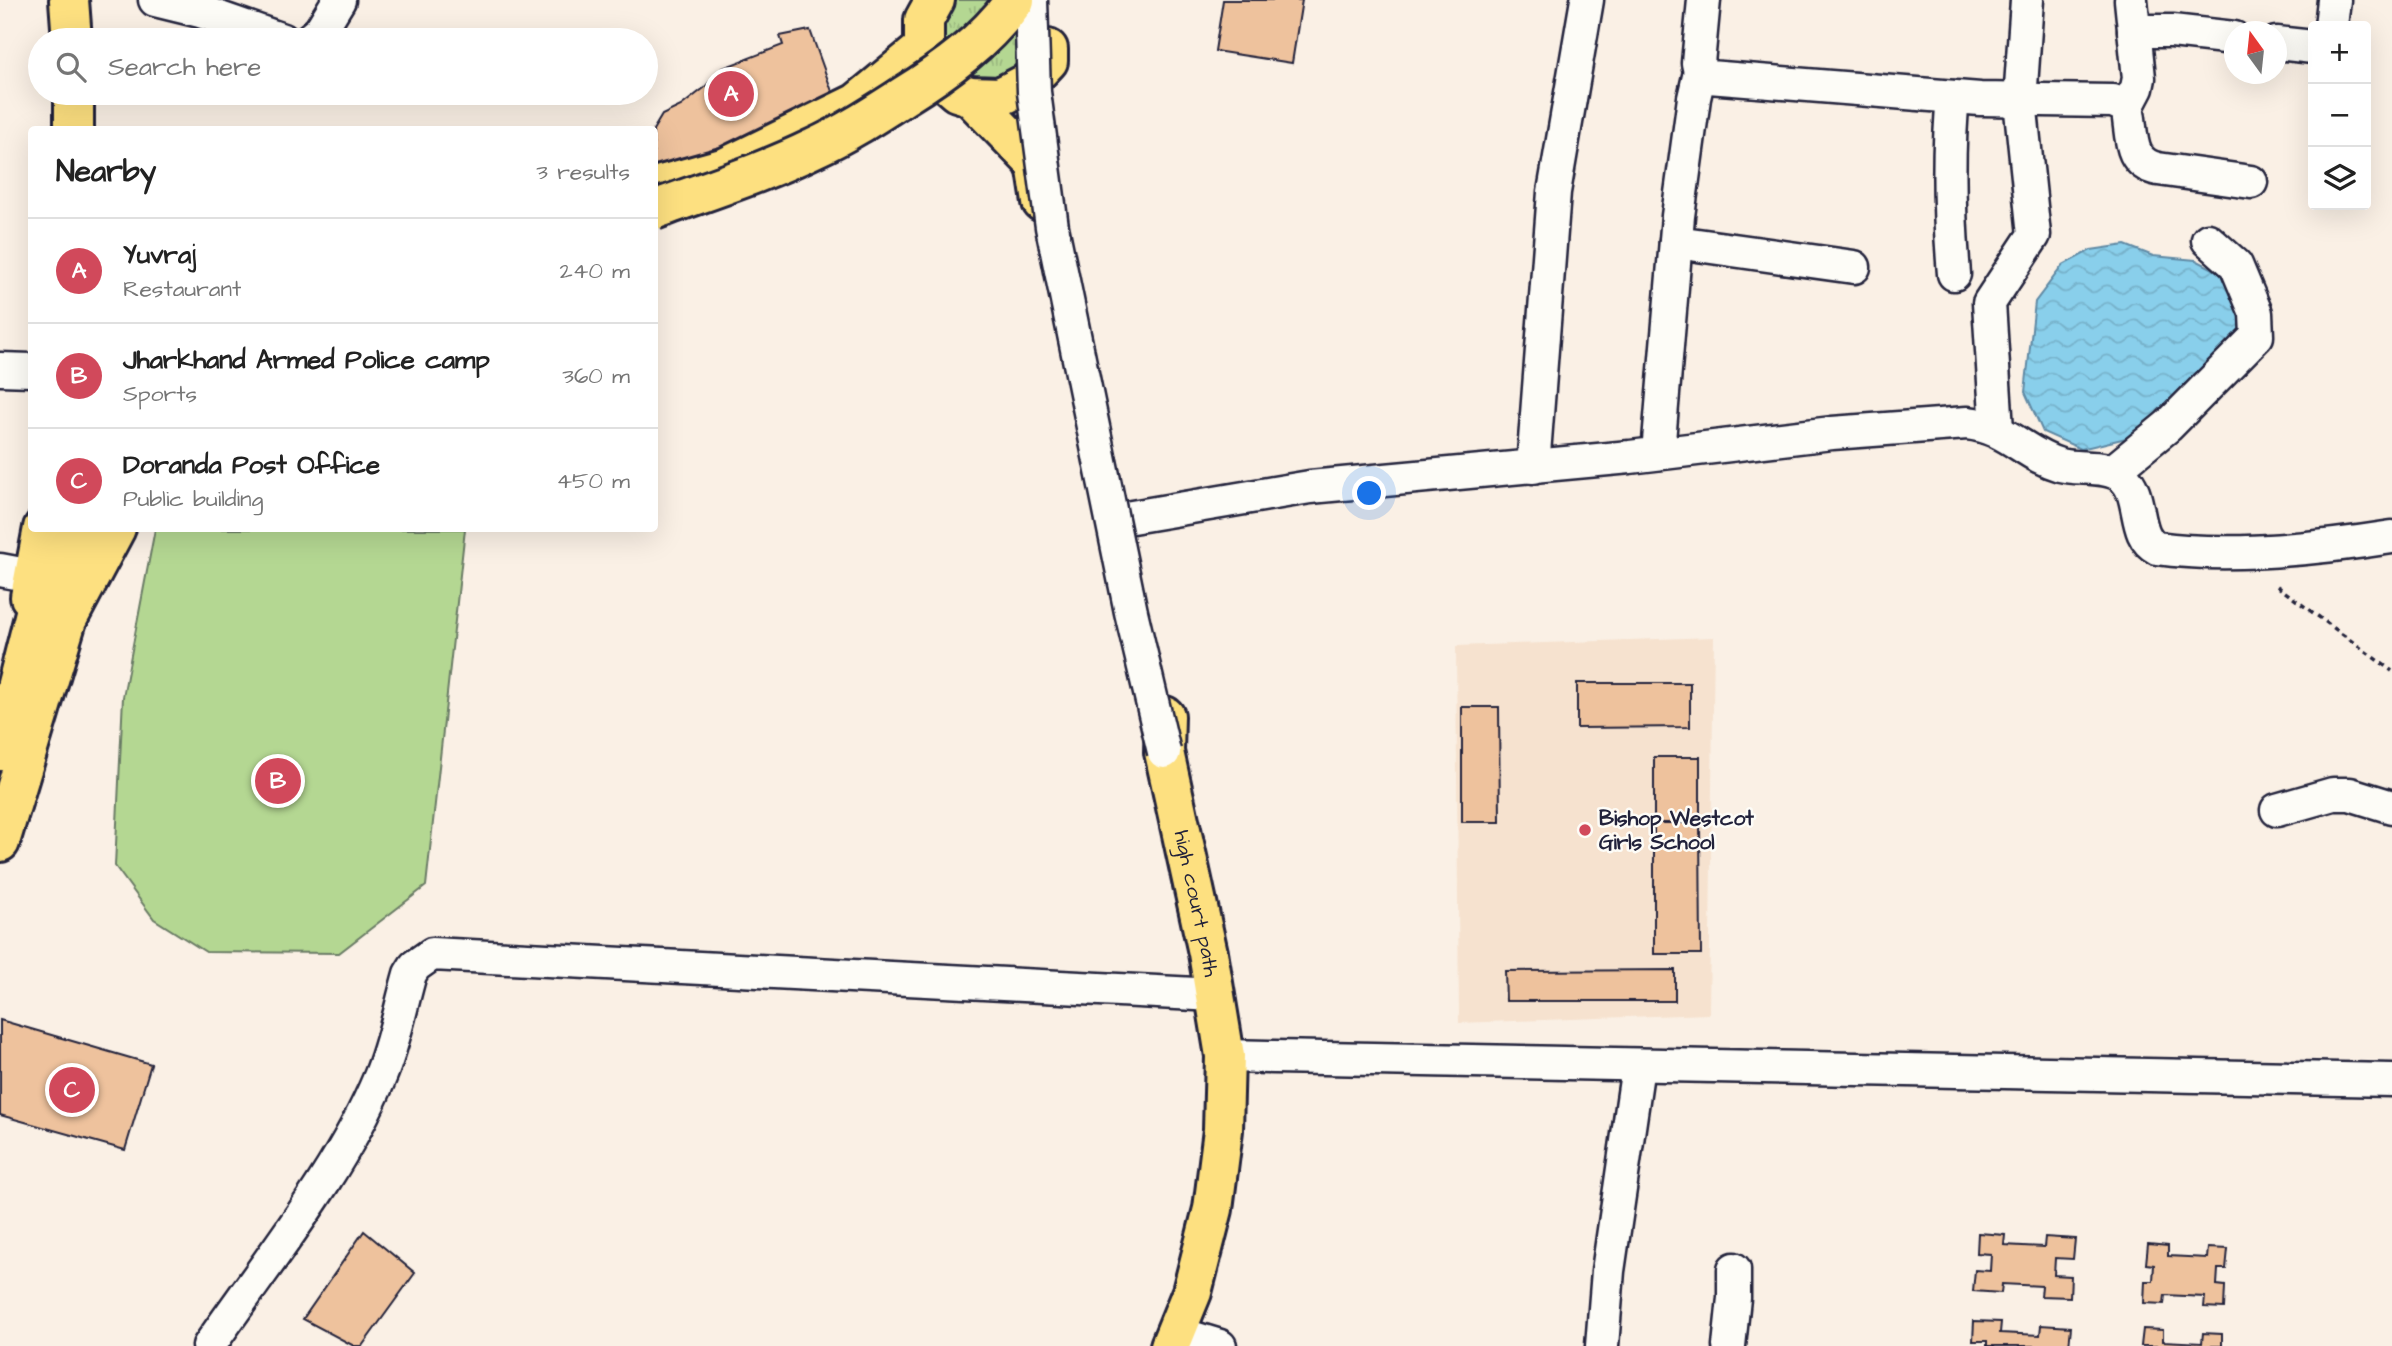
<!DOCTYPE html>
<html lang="en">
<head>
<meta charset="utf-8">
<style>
	:root { --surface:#fff; --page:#f2f2f2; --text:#222; --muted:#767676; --line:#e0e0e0; --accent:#d1495b }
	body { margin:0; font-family:"Architects Daughter",sans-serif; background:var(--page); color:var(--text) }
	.controls { position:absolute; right:21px; top:21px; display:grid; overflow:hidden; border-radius:7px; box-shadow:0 7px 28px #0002 }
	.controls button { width:63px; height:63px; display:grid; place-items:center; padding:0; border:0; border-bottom:2px solid var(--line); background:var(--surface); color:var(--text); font:35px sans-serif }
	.compass { position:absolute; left:2224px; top:21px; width:63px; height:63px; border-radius:50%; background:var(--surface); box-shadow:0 7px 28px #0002; rotate:345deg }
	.you { position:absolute; left:1370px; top:494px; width:24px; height:24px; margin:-18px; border:5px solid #fff; border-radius:50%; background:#1a73e8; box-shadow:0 0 0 10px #1a73e833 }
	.badge { display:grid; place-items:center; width:46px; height:46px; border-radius:50%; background:var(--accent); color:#fff; font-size:23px; font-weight:700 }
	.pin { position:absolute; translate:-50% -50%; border:4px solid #fff; box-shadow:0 2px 7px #0006 }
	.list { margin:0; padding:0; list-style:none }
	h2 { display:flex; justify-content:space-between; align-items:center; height:91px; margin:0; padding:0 28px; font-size:30px }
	h2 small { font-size:23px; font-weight:400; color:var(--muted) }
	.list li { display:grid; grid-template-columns:46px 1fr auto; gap:21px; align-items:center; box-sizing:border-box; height:105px; padding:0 28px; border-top:2px solid var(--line) }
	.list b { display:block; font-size:26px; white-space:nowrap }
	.list p { margin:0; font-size:23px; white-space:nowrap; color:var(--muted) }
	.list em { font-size:23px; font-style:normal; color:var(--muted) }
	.icon { flex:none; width:38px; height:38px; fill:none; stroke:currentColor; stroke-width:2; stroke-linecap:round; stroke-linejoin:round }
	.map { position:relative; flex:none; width:2392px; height:1346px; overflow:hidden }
	.search { position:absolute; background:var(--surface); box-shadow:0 7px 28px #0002; left:28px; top:28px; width:630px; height:77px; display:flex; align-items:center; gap:18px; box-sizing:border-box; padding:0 24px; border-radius:38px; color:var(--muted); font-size:26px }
	.panel { position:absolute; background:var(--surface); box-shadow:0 7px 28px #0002; left:28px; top:126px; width:630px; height:406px; border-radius:7px }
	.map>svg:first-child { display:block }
	.built { fill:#f6e2cf }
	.grass { fill:url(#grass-tufts); stroke:#6b7c66; stroke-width:2 }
	.garden { fill:#b4d792; stroke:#6b7c66; stroke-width:2 }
	.water { fill:url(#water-waves); stroke:#608aa5; stroke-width:2 }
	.building { fill:#eec29d; stroke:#22223b; stroke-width:2 }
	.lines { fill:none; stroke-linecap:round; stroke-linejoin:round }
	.minor-casing { stroke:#22223b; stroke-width:37 }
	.major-casing { stroke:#22223b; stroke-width:44 }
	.path { stroke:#22223b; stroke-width:3.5; stroke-dasharray:5 5; stroke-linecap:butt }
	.minor { stroke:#fdfcf7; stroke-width:32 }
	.major { stroke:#fde080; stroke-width:38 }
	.minor-bridge-casing { stroke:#22223b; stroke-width:37; stroke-linecap:butt }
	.major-bridge-casing { stroke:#22223b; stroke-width:44; stroke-linecap:butt }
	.minor-bridge { stroke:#fdfcf7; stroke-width:32 }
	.major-bridge { stroke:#fde080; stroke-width:38 }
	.poi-dot { fill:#d1495b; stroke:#fdfcf7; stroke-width:2.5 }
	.labels { text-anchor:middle; stroke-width:5; stroke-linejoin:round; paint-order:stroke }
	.poi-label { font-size:21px; font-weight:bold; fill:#22223b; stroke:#fdfcf7; text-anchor:start }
	.street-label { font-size:21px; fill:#22223b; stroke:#fdfcf7 }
</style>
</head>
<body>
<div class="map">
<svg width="2392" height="1346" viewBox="0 0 2392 1346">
	<defs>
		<pattern id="grass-tufts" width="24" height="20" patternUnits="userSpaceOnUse" patternTransform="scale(1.75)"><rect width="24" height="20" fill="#b4d792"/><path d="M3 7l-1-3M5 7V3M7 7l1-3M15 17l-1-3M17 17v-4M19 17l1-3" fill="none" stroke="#9ab87f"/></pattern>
		<pattern id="water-waves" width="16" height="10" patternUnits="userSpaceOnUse" patternTransform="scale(1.75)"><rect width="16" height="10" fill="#89cfeb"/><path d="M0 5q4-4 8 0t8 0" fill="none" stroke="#76b1ca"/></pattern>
	</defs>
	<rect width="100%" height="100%" fill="#faf0e5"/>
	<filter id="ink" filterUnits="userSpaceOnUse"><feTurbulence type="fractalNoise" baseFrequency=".0143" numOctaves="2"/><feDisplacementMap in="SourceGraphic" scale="14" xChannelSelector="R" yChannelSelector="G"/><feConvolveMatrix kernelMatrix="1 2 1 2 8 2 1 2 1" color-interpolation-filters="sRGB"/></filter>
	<g filter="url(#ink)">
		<polygon class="built" points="1714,637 1709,1014 1459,1023 1456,646"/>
		<polygon class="grass" points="953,0 1025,0 1019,76 972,84 938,37"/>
		<polygon class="garden" points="155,529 465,529 426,886 339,953 206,952 154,919 115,866 123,697"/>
		<polygon class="water" points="2125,245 2153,256 2196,260 2229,277 2253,341 2151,432 2081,449 2043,432 2025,392 2035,302 2063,265 2091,250"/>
		<g class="building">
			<polygon points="1223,0 1302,0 1292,63 1215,51"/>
			<polygon points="810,30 834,97 745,152 654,172 653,130 662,115 681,106 704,88 723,68 783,45 780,36"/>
			<polygon points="1577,683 1690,683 1690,727 1577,728"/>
			<polygon points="1462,707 1499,707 1500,822 1462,822"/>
			<rect x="1654" y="757" width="46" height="66"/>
			<polygon points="1654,823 1700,823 1701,954 1654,954"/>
			<polygon points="1675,970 1675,1001 1506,1001 1505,971"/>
			<polygon points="0,1020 151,1064 125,1150 0,1115"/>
			<polygon points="364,1231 415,1273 362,1346 354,1346 303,1319"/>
			<polygon points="1978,1233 2005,1235 2004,1245 2044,1247 2045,1237 2075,1239 2073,1259 2055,1258 2054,1275 2071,1276 2070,1297 2041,1296 2042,1286 2002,1284 2001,1293 1973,1291 1975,1270 1990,1271 1991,1254 1977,1253"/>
			<polygon points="2148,1244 2168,1246 2168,1256 2207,1258 2208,1248 2228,1249 2226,1269 2218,1269 2217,1285 2225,1286 2224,1308 2204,1307 2205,1297 2165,1295 2164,1304 2144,1303 2145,1281 2153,1281 2154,1265 2146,1264"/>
			<polygon points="1974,1321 2001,1322 2000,1333 2040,1335 2041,1325 2071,1327 2069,1346 1987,1346 1987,1341 1973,1341"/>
			<polygon points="2143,1329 2163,1330 2163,1341 2202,1343 2203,1333 2222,1334 2222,1346 2141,1346"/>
		</g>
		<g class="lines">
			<defs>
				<g id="minor">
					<polyline points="155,0 200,11 283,40"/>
					<path d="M1704,0L1698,63L1700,72L1709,77L1980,99L2113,101L2127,107C2133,131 2126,163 2158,169L2251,182"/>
					<polyline points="2331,26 2334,0"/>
					<polyline points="2134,31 2172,31 2234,38"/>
					<polyline points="309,40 320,31 339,0"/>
					<polyline points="2276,43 2313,47"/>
					<path d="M1953,97C1947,157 1949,215 1954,274"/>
					<polyline points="2127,107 2137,88 2139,78 2131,0"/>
					<polyline points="1676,242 1854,267"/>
					<polyline points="0,369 32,370"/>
					<polyline points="1997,430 1989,303 2034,235 2020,101 2027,0"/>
					<polyline points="1658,453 1678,216 1694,98 1700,72"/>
					<polyline points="1533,467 1554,192 1587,0"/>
					<polyline points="2113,471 2168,426 2257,336 2256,313 2236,265 2208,240"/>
					<path d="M1126,518L1310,487L1630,457L1832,433L1967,423C2007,427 2025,455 2060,465C2079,470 2107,464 2123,477C2144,495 2132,536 2157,548C2227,558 2322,548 2392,537"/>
					<polyline points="0,570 32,576"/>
					<polyline points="2277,810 2333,794 2350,794 2392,807"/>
					<polyline points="1225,1056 2392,1080"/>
					<polyline points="1177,1333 1220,1346"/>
					<path d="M209,1346C268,1260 340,1173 380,1077C394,1044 400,1009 410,974L415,966L432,954L1215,995"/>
					<polyline points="1602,1346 1608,1271 1638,1066"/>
					<polyline points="1729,1346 1734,1298 1734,1269"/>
				</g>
				<g id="major">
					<polyline points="69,0 72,40"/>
					<polyline points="935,0 924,20 924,48 936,74 957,92 970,96 1000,97 1027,83 1048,61 1048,49"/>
					<polyline points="74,93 74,130"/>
					<polyline points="970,96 1033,161 1037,170 1042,202"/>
					<polyline points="654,187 726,167 857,103 924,48"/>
					<polyline points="30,597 43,528"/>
					<path id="s1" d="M1165,716L1164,752L1208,953L1225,1056L1223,1130L1213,1209L1192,1292L1170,1346"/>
					<polyline points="0,751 39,597 80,528"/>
					<polyline points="0,842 67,620 116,528"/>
				</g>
			</defs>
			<use href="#minor" class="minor-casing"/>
			<use href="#major" class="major-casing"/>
			<polyline class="path" points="2277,586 2392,671"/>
			<use href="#minor" class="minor"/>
			<use href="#major" class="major"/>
			<defs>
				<polyline id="minor-bridge" points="1031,0 1034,92 1052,227 1131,612 1164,752"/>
				<path id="major-bridge" d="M654,210C708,190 763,173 814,148C845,134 874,115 902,97C944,71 986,41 1015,0"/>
			</defs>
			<use href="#minor-bridge" class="minor-bridge-casing"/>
			<use href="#major-bridge" class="major-bridge-casing"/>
			<use href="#minor-bridge" class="minor-bridge"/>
			<use href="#major-bridge" class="major-bridge"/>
		</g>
	</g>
	<circle class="poi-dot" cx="1585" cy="830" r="7"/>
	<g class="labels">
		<g class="poi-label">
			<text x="1599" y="825">Bishop Westcot<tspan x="1599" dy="24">Girls School</tspan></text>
		</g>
		<g class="street-label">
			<text dy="7" stroke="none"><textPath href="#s1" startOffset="191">high court path</textPath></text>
		</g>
	</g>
</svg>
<div class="controls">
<button>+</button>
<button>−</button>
<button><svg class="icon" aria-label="layers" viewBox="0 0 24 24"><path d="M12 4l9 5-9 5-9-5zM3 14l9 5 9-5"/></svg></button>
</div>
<svg class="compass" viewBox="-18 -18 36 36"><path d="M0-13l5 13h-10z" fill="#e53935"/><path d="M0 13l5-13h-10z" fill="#767676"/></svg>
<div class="you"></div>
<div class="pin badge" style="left:731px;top:94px">A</div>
<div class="pin badge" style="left:278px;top:781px">B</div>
<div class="pin badge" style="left:72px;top:1090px">C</div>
<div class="search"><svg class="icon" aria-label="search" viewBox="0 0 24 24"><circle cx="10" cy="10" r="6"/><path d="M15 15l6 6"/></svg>Search here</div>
<section class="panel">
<h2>Nearby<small>3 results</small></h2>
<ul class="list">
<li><span class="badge">A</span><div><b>Yuvraj</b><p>Restaurant</p></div><em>240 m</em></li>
<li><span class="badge">B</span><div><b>Jharkhand Armed Police camp</b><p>Sports</p></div><em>360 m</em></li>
<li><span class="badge">C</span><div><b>Doranda Post Office</b><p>Public building</p></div><em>450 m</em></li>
</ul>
</section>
</div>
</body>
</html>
